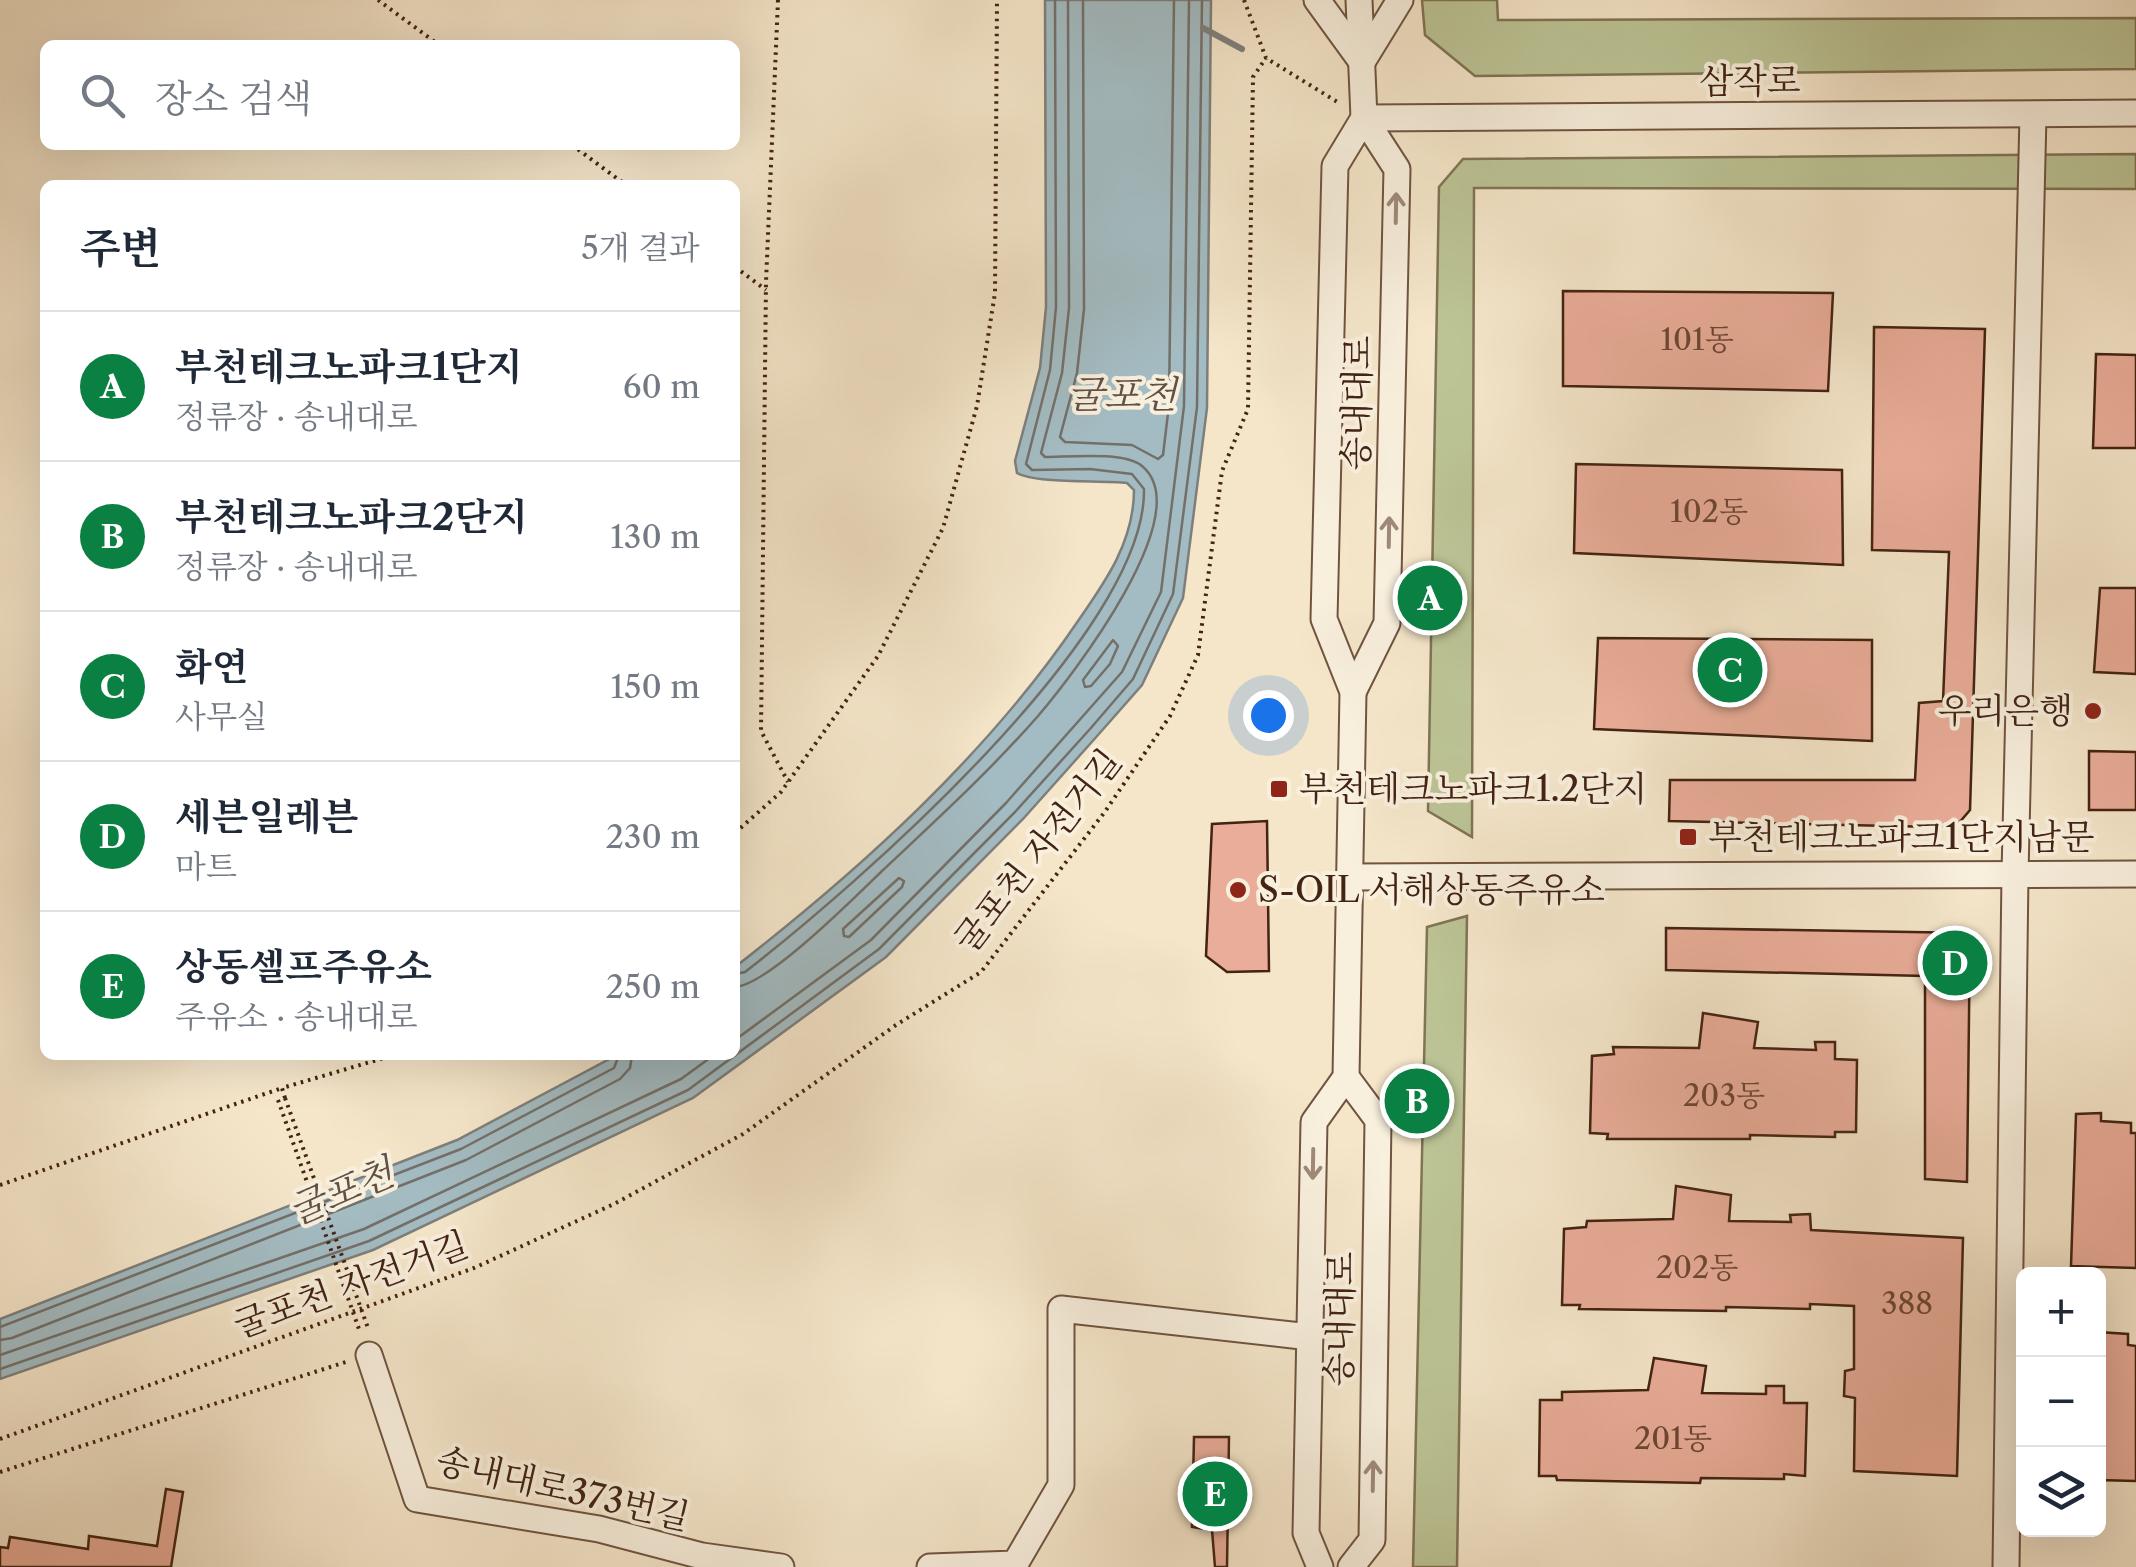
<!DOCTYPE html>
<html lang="ko">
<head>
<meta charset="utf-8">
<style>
	:root { --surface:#fff; --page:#f6f6f7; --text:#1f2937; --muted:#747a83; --line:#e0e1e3; --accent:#0b8043 }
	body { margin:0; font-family:"Libre Caslon Text","Noto Serif KR",serif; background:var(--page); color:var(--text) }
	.controls { position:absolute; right:30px; bottom:30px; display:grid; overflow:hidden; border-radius:15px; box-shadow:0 10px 40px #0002 }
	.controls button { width:90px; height:90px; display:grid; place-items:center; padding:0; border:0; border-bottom:2px solid var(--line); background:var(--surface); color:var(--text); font:50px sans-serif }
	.you { position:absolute; left:1268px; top:715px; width:35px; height:35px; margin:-25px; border:8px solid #fff; border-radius:50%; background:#1a73e8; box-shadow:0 0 0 15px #1a73e833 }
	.badge { display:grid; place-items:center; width:65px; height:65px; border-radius:50%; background:var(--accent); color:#fff; font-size:32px; font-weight:700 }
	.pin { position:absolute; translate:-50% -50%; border:5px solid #fff; box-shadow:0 2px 10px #0006 }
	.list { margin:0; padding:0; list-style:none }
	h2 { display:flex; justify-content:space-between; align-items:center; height:130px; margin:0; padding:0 40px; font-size:42px }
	h2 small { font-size:32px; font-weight:400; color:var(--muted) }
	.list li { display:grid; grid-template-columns:65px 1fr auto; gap:30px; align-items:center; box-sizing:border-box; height:150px; padding:0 40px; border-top:2px solid var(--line) }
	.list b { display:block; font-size:38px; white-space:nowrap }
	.list p { margin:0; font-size:32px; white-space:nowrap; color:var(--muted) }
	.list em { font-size:32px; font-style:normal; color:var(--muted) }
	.icon { flex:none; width:55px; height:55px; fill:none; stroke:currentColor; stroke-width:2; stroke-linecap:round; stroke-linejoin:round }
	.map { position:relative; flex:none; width:2136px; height:1567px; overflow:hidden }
	.search { position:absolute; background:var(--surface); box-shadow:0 10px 40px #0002; left:40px; top:40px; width:700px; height:110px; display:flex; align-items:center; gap:25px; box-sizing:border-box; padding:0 35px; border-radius:15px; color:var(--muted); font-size:38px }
	.panel { position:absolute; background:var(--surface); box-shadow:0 10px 40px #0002; left:40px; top:180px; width:700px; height:880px; border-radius:15px }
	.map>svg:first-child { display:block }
	.green { fill:#bcc496; stroke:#807454; stroke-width:2.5 }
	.water { fill:#a3bcc3; stroke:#7d7f7c; stroke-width:2.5 }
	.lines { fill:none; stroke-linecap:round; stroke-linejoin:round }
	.shore { stroke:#73706a; stroke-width:2.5 }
	.stream { stroke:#7d7f7c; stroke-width:6 }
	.building { fill:#eaad99; stroke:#432312; stroke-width:2.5 }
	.minor-casing { stroke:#705440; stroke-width:29 }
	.path { stroke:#432312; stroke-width:4; stroke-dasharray:2.5 5; stroke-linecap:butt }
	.minor { stroke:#f8efdd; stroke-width:25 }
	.path-bridge { stroke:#432312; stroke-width:4; stroke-dasharray:2.5 5; stroke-linecap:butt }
	.oneway { stroke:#9e8978 }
	.poi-dot { fill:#8f2418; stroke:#f8efdd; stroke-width:4 }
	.labels { text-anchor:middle; stroke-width:8; stroke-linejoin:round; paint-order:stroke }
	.number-label { font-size:30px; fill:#6d4634 }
	.street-label { font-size:35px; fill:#432312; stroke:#f8efdd }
	.poi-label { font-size:35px; fill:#432312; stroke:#f8efdd; text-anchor:start }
	.water-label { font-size:38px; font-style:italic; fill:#605147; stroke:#f8efdd }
</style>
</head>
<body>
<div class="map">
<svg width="2136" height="1567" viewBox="0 0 2136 1567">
	<rect width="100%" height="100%" fill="#f5e6ca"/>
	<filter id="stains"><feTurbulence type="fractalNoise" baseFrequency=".002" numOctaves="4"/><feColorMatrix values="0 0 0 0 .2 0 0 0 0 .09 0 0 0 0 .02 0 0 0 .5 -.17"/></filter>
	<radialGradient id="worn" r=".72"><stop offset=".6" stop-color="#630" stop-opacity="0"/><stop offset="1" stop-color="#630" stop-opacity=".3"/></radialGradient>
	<g class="green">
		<polygon points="1422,0 1497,0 1498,20 2136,18 2136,69 1475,76 1425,35"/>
		<polygon points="2136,154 2136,189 1474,188 1472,837 1428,811 1439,187 1463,159"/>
		<polygon points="1467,916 1457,1567 1413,1567 1427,927"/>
	</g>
	<path class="water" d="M1045,0H1211L1207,408L1183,598L1142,685L1098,735L1023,819L886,957L693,1098L373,1250L0,1379V1319L457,1140L617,1055H735V967C861,869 988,754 1078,621C1106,581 1134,541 1134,490L1127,483C1099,480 1036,484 1017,473L1015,461L1040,368L1046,307Z"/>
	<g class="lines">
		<g class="shore">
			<polyline points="1083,0 1084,309 1077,373 1060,437 1065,442 1132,445 1158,459 1163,455 1169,405 1174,0"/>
			<polygon points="1113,640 1118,646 1110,664 1091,686 1085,687 1083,680"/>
			<polygon points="899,878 904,881 902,887 849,937 844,936 843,929"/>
			<path d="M735,974L745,972C855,887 1147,633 1144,489L1132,474L1090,469L1032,470L1026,464L1050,370L1056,307L1055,0"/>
			<path d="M735,987C768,985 856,896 882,871C935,821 990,771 1038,716C1072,676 1199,513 1142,466C1124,451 1068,457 1045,457L1041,453L1062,373L1069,308L1068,0"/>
			<polyline points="735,1040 871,940 1006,803 1122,672 1161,592 1184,406 1189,0"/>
			<polyline points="0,1327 461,1149 614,1068 619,1055"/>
			<polyline points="0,1340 12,1338 466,1160 620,1079 630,1068 632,1055"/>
			<polyline points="0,1355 364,1229 681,1079 714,1055"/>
			<polyline points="0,1369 369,1241 688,1090 879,949 1015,812 1090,729 1133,679 1173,594 1197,407 1202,0"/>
		</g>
		<polyline class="stream" points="1203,28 1242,49"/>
	</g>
	<g class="building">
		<polygon points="1563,291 1833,293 1828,391 1563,386"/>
		<polygon points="1874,327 1985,329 1970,810 1958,824 1937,827 1669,821 1670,780 1915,780 1919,703 1943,701 1949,552 1872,550"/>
		<polygon points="2096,354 2136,355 2136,448 2093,448"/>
		<polygon points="1576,464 1842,470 1843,565 1574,553"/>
		<polygon points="2100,588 2136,588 2136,674 2094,672"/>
		<polygon points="1598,638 1872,640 1872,741 1594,729"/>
		<polygon points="2089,751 2136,752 2136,810 2089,810"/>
		<polygon points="1267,821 1269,971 1227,972 1206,956 1212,824"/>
		<polygon points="1666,928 1970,933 1967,1182 1925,1179 1925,976 1666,970"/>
		<polygon points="1703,1013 1758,1022 1754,1048 1816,1050 1815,1042 1835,1042 1835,1059 1857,1060 1856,1132 1835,1132 1835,1137 1750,1135 1750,1139 1607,1139 1608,1134 1590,1133 1592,1056 1614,1054 1613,1047 1699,1048"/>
		<polygon points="2101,1113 2101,1121 2131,1123 2131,1133 2136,1133 2136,1268 2071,1266 2076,1114"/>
		<polygon points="1676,1186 1731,1195 1729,1221 1791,1222 1790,1215 1810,1214 1811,1230 1963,1238 1957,1476 1854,1471 1855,1398 1844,1396 1845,1371 1854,1369 1854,1306 1810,1304 1810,1309 1726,1307 1726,1311 1579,1309 1580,1305 1562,1305 1564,1229 1586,1227 1587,1221 1673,1219"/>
		<polygon points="2098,1332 2128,1334 2128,1345 2136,1346 2136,1481 2098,1480"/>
		<polygon points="1654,1358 1706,1366 1702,1393 1766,1394 1766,1386 1784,1386 1784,1403 1807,1403 1805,1476 1784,1474 1784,1479 1701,1478 1700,1483 1557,1480 1556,1476 1539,1476 1540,1400 1562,1400 1562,1392 1648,1390"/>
		<polygon points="1194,1437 1229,1437 1227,1567 1215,1567 1212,1530 1192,1527"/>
		<polygon points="166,1489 183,1492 171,1567 0,1567 0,1547 8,1548 10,1537 88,1549 89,1536 157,1546"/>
	</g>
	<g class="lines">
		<defs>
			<g id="minor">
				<polyline points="1317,0 1362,62"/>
				<polyline points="1362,62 1400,0"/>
				<polyline points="1364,118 2136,113"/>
				<polyline points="1353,692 1387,623 1397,169 1364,118 1359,0"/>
				<polyline points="1350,877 2136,874"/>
				<polyline points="1346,1077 1378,1120 1372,1540 1351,1567"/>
				<polyline points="369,1355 417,1499 599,1529 702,1556 781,1567"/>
				<polyline points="930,1567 1015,1564 1061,1485 1061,1309 1310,1337"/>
				<polyline points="1320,1567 1306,1533 1314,1122 1346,1077 1353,692 1324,619 1335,166 1364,118"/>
				<polyline points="2006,1567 2015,874 2033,115"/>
			</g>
		</defs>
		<use href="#minor" class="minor-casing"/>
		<g class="path">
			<polyline points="378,0 439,45"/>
			<polyline points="778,0 766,282 761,731 788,782"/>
			<polyline points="1244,0 1266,58 1339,103"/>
			<polyline points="572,145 626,185"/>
			<polyline points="735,267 766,290"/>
			<polyline points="735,833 781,792 878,656 943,528 977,406 995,293 997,0"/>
			<polyline points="285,1098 282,1088 394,1055"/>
			<polyline points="0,1185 282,1088"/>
			<polyline points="0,1439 474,1268 614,1204 743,1134 896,1025 981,972 1104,813 1170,716 1198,655 1222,471 1248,409 1253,77 1266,58"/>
			<polyline points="0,1472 346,1362"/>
		</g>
		<use href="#minor" class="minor"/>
		<g class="path-bridge">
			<polyline points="285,1098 368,1328"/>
			<polyline points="278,1100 360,1332"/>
		</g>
	</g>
	<defs><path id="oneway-shaft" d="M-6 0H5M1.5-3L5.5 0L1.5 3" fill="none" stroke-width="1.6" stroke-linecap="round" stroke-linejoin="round" transform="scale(2.5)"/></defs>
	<g class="oneway">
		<use href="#oneway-shaft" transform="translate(1396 208) rotate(-89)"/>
		<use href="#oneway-shaft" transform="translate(1389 532) rotate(-89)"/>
		<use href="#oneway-shaft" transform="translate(1313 1164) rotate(91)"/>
		<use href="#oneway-shaft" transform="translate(1373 1476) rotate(-89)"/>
	</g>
	<g class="poi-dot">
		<circle cx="2093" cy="711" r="10"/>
		<rect x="1269" y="779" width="20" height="20" rx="5"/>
		<rect x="1678" y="827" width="20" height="20" rx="5"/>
		<circle cx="1238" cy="890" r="10"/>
	</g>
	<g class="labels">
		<g class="number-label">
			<text x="1697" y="350">101동</text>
			<text x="1709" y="522">102동</text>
			<text x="1724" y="1106">203동</text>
			<text x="1697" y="1278">202동</text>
			<text x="1907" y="1314">388</text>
			<text x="1673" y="1449">201동</text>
		</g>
		<g class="street-label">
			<text x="1750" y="93">삼작로</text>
			<text transform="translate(1357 403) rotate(-89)" y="12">송내대로</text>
			<text transform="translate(1038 851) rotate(-52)" y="12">굴포천 자전거길</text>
			<text transform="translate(351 1285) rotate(-20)" y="12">굴포천 자전거길</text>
			<text transform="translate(1340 1319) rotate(-89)" y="12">송내대로</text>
			<text transform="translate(563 1489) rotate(13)" y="12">송내대로373번길</text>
		</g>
		<g class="poi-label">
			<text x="2073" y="723" text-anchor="end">우리은행</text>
			<text x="1299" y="801">부천테크노파크1.2단지</text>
			<text x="1708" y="849">부천테크노파크1단지남문</text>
			<text x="1258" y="902">S-OIL 서해상동주유소</text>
		</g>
		<g class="water-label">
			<text x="1122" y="408">굴포천</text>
			<text transform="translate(341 1192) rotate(-23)" y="13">굴포천</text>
		</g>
	</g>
	<rect width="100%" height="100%" filter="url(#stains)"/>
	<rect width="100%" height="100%" fill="url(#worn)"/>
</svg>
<div class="controls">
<button>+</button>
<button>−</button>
<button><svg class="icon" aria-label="layers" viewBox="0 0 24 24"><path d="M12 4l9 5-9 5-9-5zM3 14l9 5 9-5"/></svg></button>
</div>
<div class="you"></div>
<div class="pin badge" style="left:1430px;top:598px">A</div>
<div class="pin badge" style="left:1417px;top:1101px">B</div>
<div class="pin badge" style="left:1730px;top:670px">C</div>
<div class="pin badge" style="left:1955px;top:963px">D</div>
<div class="pin badge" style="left:1215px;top:1494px">E</div>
<div class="search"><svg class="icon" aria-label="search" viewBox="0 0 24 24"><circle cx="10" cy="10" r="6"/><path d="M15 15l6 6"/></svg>장소 검색</div>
<section class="panel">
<h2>주변<small>5개 결과</small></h2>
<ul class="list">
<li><span class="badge">A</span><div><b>부천테크노파크1단지</b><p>정류장 · 송내대로</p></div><em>60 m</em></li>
<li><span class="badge">B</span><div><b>부천테크노파크2단지</b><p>정류장 · 송내대로</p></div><em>130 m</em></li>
<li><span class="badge">C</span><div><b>화연</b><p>사무실</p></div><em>150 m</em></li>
<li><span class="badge">D</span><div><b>세븐일레븐</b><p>마트</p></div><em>230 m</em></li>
<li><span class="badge">E</span><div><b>상동셀프주유소</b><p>주유소 · 송내대로</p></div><em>250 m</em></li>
</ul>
</section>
</div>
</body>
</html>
